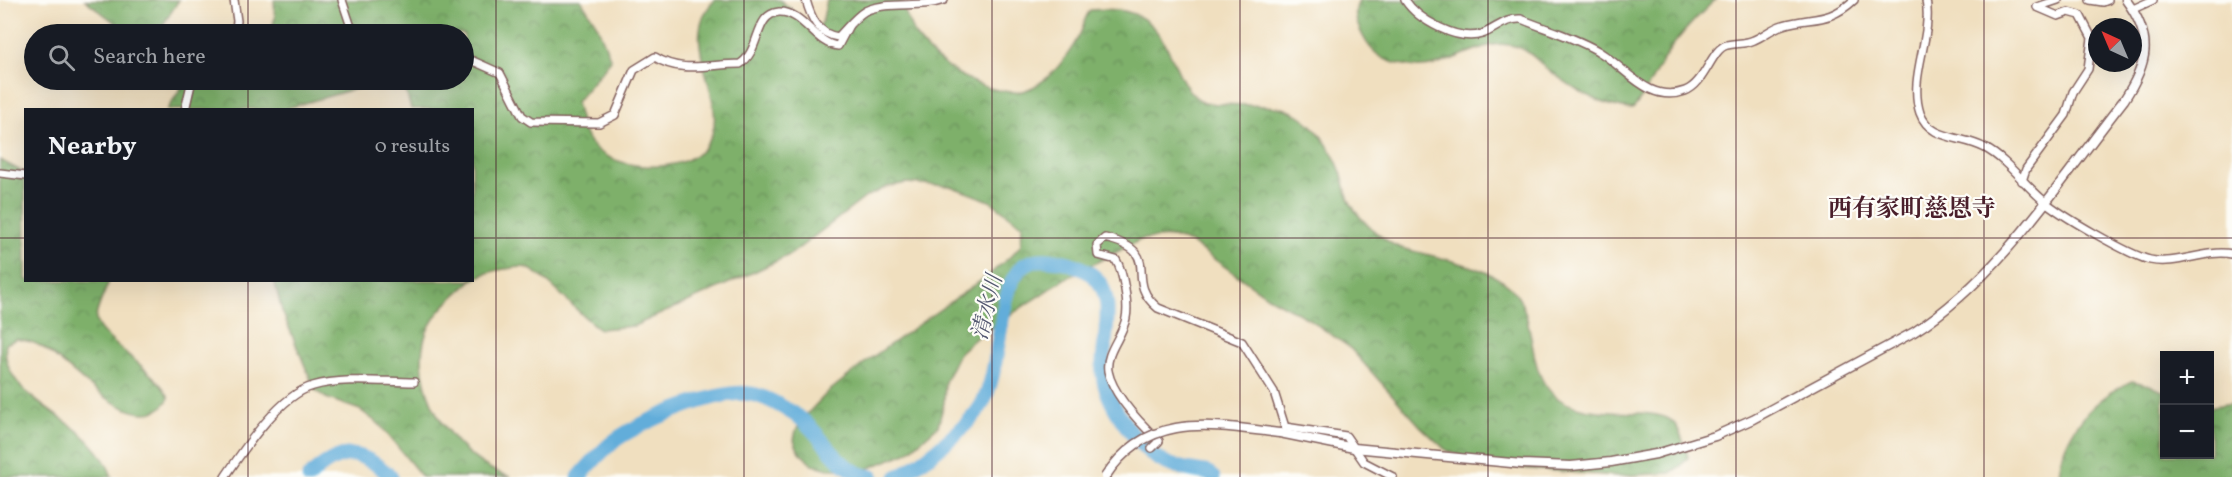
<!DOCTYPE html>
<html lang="en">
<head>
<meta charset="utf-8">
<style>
	:root { --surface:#171b24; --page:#242831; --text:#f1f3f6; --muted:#9ea1a6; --line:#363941 }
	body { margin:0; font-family:Vollkorn,"Noto Serif JP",serif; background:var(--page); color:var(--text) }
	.controls { position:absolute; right:18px; bottom:18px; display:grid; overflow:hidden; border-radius:0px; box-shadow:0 6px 24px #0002 }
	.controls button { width:54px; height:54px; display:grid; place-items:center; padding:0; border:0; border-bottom:2px solid var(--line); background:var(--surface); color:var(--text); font:30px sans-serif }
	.compass { position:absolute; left:2088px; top:18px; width:54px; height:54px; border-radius:50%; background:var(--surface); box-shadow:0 6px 24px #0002; rotate:316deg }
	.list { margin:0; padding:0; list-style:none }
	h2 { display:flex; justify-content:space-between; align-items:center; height:78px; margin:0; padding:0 24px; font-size:26px }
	h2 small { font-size:20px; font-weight:400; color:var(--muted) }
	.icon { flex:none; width:33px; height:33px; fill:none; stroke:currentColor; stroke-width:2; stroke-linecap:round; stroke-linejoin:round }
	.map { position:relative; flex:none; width:2232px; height:477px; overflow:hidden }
	.search { position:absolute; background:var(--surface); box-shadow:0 6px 24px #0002; left:24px; top:24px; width:450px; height:66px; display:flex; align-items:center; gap:15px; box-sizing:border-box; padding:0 21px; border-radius:33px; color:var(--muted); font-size:22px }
	.panel { position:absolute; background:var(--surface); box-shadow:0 6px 24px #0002; left:24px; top:108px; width:450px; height:174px; border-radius:0px }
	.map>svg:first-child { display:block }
	.forest { fill:url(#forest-crowns); stroke:#64684b; stroke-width:1.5 }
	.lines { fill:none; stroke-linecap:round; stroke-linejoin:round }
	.river { stroke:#62adda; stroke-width:15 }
	.minor-casing { stroke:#84625f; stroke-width:10 }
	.tertiary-casing { stroke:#84625f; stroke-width:11 }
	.minor { stroke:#fff; stroke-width:7 }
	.tertiary { stroke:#fff; stroke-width:8 }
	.tertiary-bridge-casing { stroke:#84625f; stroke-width:11; stroke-linecap:butt }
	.tertiary-bridge { stroke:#fff; stroke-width:8 }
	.grid { fill:none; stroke:#4a1f2b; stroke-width:1.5; stroke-opacity:0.55 }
	.labels { text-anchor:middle; stroke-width:4.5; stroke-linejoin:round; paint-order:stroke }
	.water-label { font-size:22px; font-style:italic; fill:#545871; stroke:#fdfcf7 }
	.quarter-label { font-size:24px; font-weight:bold; fill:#4a1f2b; stroke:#fdfcf7 }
</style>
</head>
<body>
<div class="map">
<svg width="2232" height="477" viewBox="0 0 2232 477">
	<defs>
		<pattern id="forest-crowns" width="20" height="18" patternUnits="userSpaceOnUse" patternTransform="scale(1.5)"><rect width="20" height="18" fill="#7eb06b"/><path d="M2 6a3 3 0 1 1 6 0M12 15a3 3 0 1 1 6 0" fill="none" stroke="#698f58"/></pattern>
	</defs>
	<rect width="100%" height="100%" fill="#fdfcf7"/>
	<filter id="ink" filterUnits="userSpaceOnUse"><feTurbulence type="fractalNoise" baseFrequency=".0167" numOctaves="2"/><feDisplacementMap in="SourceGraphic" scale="12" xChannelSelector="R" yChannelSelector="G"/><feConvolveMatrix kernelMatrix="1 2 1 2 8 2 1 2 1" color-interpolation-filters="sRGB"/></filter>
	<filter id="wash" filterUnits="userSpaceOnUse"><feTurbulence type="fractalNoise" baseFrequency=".008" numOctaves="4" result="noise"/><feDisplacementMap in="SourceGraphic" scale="24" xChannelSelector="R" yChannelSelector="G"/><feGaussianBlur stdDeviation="1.35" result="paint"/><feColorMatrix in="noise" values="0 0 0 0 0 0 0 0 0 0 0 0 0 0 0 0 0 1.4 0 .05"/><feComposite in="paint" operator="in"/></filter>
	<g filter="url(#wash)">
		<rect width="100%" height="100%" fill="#f0dfbf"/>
		<g class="forest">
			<polygon points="85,0 179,0 157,34 130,34"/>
			<path d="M274,0H581L597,25L611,60L576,102C579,115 583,135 592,145C615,171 682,175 705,147C738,106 671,42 715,0H780L815,29L822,23L827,0H901C906,13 909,27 917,38C938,66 982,93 1017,92C1029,91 1041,83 1050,75C1062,64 1072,49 1080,34C1085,25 1083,17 1091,10C1136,5 1156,20 1174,62C1182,80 1187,93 1204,103C1223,105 1270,104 1286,109C1313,118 1331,147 1341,172C1345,183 1346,197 1352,206C1362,222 1376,234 1392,244C1400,249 1412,251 1422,253C1450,261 1488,267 1510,287C1539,314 1524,369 1554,395C1585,424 1658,403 1674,423C1682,432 1684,446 1688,457L1681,466L1670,473L1618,476L1480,465L1446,450L1421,427L1349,347L1307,318L1268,297L1191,243L1173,237L1142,239L1103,259L1066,278L976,338L959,353L945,382L944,403L938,426L908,452L865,470L828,469L812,464L799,452L794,440L796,430L806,415L828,392L871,358L990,274L1012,255L1021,245L1022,225L990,201L950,186L906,183L887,187L866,197L791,254L756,271L634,326L600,329C578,316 542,269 523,267C517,267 509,269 504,269C492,271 482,274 472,280V110L411,109L407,95L396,80H464V34H270L275,18Z"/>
			<path d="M1359,0H1715C1695,19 1674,40 1660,65C1651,81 1645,95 1633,109C1601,108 1572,87 1547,69C1538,61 1530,51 1518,47C1485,35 1454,66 1421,67C1414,68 1406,65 1399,64C1383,61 1372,53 1364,38C1357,25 1352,14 1359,0Z"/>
			<polygon points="186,80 386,80 284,109 167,110"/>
			<path d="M0,160L25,173L26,280L109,281C106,291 95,310 96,320C99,339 159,372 169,398C141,447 67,362 42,347C34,342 25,340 16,339L6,344C0,384 49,409 73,427C90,440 105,456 112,477H0Z"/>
			<path d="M274,280H472C453,297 430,315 424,341C412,395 458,463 511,477H422L380,425L360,410L326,398L315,390L282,311Z"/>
			<path d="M2132,381L2150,385L2164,392V454H2210V407L2232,403V477H2059C2061,433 2093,399 2132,381Z"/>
		</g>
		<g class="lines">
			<g class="river">
				<path d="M309,477C340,447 361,448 391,477"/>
				<path d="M579,477C590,465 601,451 614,441C640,422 719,388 751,394C765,396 788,410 800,418C826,438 837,472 872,477"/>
				<path d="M897,477C920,465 970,426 982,404C1002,369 997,293 1020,269C1028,260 1038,259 1049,260C1062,260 1077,265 1088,272C1122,292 1100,344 1103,375C1106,403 1139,450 1164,462C1177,469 1195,470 1209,473L1213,477"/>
			</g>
		</g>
	</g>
	<g filter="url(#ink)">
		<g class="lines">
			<defs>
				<g id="minor">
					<polyline points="234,0 237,21 235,34"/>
					<polyline points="342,0 351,27 369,34"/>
					<path d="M806,0C811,18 818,34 838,37C846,29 855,17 865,11C890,0 919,9 944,0"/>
					<path d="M1405,0C1418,20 1458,42 1482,34C1496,29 1505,18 1521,19C1545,29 1580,39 1601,53C1627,69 1649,104 1685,91C1706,83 1711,49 1727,45C1736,43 1746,44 1754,40C1764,36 1772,28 1783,25C1813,16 1828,24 1854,0"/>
					<path d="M1926,0C1933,37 1908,77 1920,113C1930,141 1962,135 1985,148C2006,159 2024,184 2043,200C2060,215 2129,255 2150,260C2177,266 2205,249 2232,254"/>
					<polyline points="2090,0 2103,2 2108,0"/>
					<polyline points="2133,9 2153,0"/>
					<polyline points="409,34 420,34"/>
					<path d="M464,57L500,73L522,116L531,122L599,123L615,115L634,70L655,57C681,74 710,64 740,64C761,51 754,14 779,12C803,11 815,44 838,46L848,27"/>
					<polyline points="185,110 192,80"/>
					<polyline points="0,173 26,176"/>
					<polyline points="2022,181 2026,169 2066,115 2073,92 2088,69 2092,38 2080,15 2069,12 2058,16 2037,7 2058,0"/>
					<path d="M1152,448L1159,441C1142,425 1113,396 1108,371C1105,352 1123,336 1126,318C1129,305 1123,271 1116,260L1098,255L1097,245L1105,238C1167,253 1121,278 1158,308L1242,342L1274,392L1285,427L1346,436L1364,462L1393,477"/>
					<path d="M225,477C244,449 280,395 313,386C344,377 382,382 414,382"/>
				</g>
				<path id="tertiary" d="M1280,433L1354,448L1522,464L1571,466L1611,462L1656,454L1715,436L1753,419L1914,332C2001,276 2060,181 2124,100C2148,63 2154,38 2126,0"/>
			</defs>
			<use href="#minor" class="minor-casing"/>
			<use href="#tertiary" class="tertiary-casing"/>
			<use href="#minor" class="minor"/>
			<use href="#tertiary" class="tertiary"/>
			<defs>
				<path id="tertiary-bridge" d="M1105,477C1148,410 1213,425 1280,433"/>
			</defs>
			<use href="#tertiary-bridge" class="tertiary-bridge-casing"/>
			<use href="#tertiary-bridge" class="tertiary-bridge"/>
		</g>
	</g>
	<path class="grid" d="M248,0V34M496,0V477M744,0V477M992,0V477M1240,0V477M1488,0V477M1736,0V477M1984,0V477M248,80V110M0,238H26M472,238H2232M248,280V477"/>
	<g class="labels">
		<g class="water-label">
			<text transform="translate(986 307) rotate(-76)" y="8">清水川</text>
		</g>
		<g class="quarter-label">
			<text x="1912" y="216">西有家町慈恩寺</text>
		</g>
	</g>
</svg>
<div class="controls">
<button>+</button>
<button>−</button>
</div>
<svg class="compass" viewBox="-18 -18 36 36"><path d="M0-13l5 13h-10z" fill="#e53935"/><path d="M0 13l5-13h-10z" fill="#9ea1a6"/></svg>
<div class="search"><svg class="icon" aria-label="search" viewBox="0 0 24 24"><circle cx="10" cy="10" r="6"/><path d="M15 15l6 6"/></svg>Search here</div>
<section class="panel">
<h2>Nearby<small>0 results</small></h2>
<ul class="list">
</ul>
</section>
</div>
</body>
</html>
